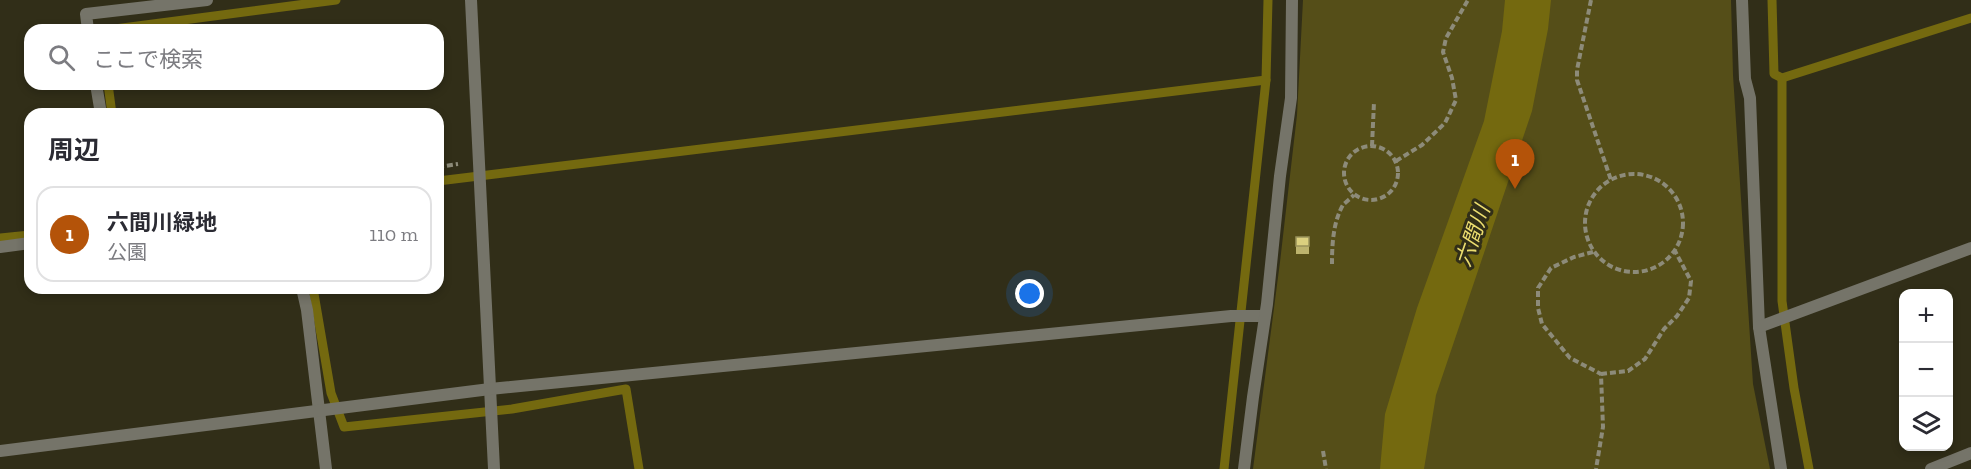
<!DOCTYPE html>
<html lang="ja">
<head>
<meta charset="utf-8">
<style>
	:root { --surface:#fff; --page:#f2f2f3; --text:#2b2b33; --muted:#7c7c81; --line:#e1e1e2; --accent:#b45309 }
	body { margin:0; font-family:"Zilla Slab","Noto Sans JP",serif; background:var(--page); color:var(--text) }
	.controls { position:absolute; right:18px; bottom:18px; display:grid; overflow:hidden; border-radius:12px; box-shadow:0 3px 9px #0003 }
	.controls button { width:54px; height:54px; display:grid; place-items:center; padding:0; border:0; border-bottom:2px solid var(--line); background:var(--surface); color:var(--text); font:30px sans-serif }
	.you { position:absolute; left:1030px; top:294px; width:21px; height:21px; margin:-15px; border:4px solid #fff; border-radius:50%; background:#1a73e8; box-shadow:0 0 0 9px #1a73e833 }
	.badge { display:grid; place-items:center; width:39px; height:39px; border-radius:50%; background:var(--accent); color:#fff; font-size:20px; font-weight:700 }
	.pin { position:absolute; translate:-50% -50px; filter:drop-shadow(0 2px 3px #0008) }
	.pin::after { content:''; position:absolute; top:32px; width:21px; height:18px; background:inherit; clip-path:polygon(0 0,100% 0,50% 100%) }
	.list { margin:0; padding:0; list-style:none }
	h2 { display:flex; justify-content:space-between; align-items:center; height:78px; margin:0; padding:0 24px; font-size:26px }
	h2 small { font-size:20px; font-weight:400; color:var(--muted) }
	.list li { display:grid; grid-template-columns:39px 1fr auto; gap:18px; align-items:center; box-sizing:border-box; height:96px; margin:0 12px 12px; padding:0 12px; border:2px solid var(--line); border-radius:18px }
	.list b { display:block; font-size:22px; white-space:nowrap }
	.list p { margin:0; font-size:20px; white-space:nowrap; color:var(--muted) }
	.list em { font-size:20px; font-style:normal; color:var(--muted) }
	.icon { flex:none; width:33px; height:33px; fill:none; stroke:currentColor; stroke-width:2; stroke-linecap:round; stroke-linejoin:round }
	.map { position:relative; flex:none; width:1971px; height:469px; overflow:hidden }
	.search { position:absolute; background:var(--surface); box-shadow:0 3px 9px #0003; left:24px; top:24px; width:420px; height:66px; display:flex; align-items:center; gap:15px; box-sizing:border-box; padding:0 21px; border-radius:18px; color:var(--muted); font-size:22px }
	.panel { position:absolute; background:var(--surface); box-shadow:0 3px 9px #0003; left:24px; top:108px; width:420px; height:186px; border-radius:18px }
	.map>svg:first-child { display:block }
	.green { fill:#554e18 }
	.water { fill:#74690f }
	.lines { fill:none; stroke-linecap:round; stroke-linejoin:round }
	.stream { stroke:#74690f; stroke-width:9 }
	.path { stroke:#8d8b79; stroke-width:4; stroke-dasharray:6 3; stroke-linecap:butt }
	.minor { stroke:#757469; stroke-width:12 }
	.wall { fill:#bcb36d }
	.building { fill:#dbd07f; stroke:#999259; stroke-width:1.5 }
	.labels { text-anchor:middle; stroke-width:6; stroke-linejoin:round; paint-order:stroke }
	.water-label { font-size:21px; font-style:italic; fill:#ecdd6f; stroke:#312e18 }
</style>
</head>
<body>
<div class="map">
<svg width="1971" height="469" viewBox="0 0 1971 469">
	<rect width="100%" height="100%" fill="#312e18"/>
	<polygon class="green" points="1303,0 1731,0 1733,75 1753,384 1770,469 1253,469 1280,262 1297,115"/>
	<polygon class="water" points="1505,0 1551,0 1548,29 1532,111 1436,395 1424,469 1380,469 1385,414 1417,308 1484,121 1502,31"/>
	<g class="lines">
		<g class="stream">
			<polyline points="1772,0 1774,74 1782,78 1971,18"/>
			<polyline points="107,30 336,0"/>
			<polyline points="1782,78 1782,301 1794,388 1809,469"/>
			<polyline points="108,84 112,114"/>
			<polyline points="438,181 1266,80"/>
			<polyline points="0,238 30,235"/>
			<polyline points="313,288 331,393 344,427 512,409 626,389 639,469"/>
			<polyline points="1224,469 1266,80 1268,0"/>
		</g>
		<g class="path">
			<polyline points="1591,0 1577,70 1577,80 1611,180"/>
			<circle cx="1371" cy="173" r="27"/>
			<polyline points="1372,146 1374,102"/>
			<polyline points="1396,161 1422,145 1445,123 1456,100 1452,78 1443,52 1446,38 1468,0"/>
			<polyline points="438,167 458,164"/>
			<circle cx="1634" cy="223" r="49"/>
			<polyline points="1593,252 1574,257 1551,268 1538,288 1538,308 1542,324 1570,358 1601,374 1603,427 1596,469"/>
			<path d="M1332,264C1332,245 1333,222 1343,205C1346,202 1351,198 1354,195"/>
			<polyline points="1601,374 1628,371 1645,359 1664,329 1677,316 1689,298 1691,281 1675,251"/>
			<polyline points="1323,451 1326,469"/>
		</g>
		<g class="minor">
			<polyline points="471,0 494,469"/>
			<polyline points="1742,0 1745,79 1750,98 1759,327 1781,469"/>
			<polyline points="88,30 86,14 207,0"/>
			<polyline points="96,84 101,114"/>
			<polyline points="0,247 30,243"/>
			<polyline points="302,288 307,310 326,469"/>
			<polyline points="1759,327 1971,248"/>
			<polyline points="0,451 490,389 1231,316 1265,316"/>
			<polyline points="1244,469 1253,397 1267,304 1280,176 1291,98 1292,0"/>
			<polyline points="1931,469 1971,453"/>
		</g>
	</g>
	<polygon class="wall" points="1309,237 1309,254 1296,254 1296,246"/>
	<rect class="building" x="1296" y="237" width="13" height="9"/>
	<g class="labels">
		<g class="water-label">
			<text transform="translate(1473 236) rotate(-71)" y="7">六間川</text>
		</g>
	</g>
</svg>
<div class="controls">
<button>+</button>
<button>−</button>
<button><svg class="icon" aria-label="layers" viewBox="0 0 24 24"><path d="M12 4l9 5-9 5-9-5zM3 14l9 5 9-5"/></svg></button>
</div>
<div class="you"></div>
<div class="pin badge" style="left:1515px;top:189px">1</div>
<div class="search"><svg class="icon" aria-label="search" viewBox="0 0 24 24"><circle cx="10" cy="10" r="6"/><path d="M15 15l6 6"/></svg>ここで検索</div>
<section class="panel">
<h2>周辺<small></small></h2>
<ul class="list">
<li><span class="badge">1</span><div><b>六間川緑地</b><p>公園</p></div><em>110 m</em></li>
</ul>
</section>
</div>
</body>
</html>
